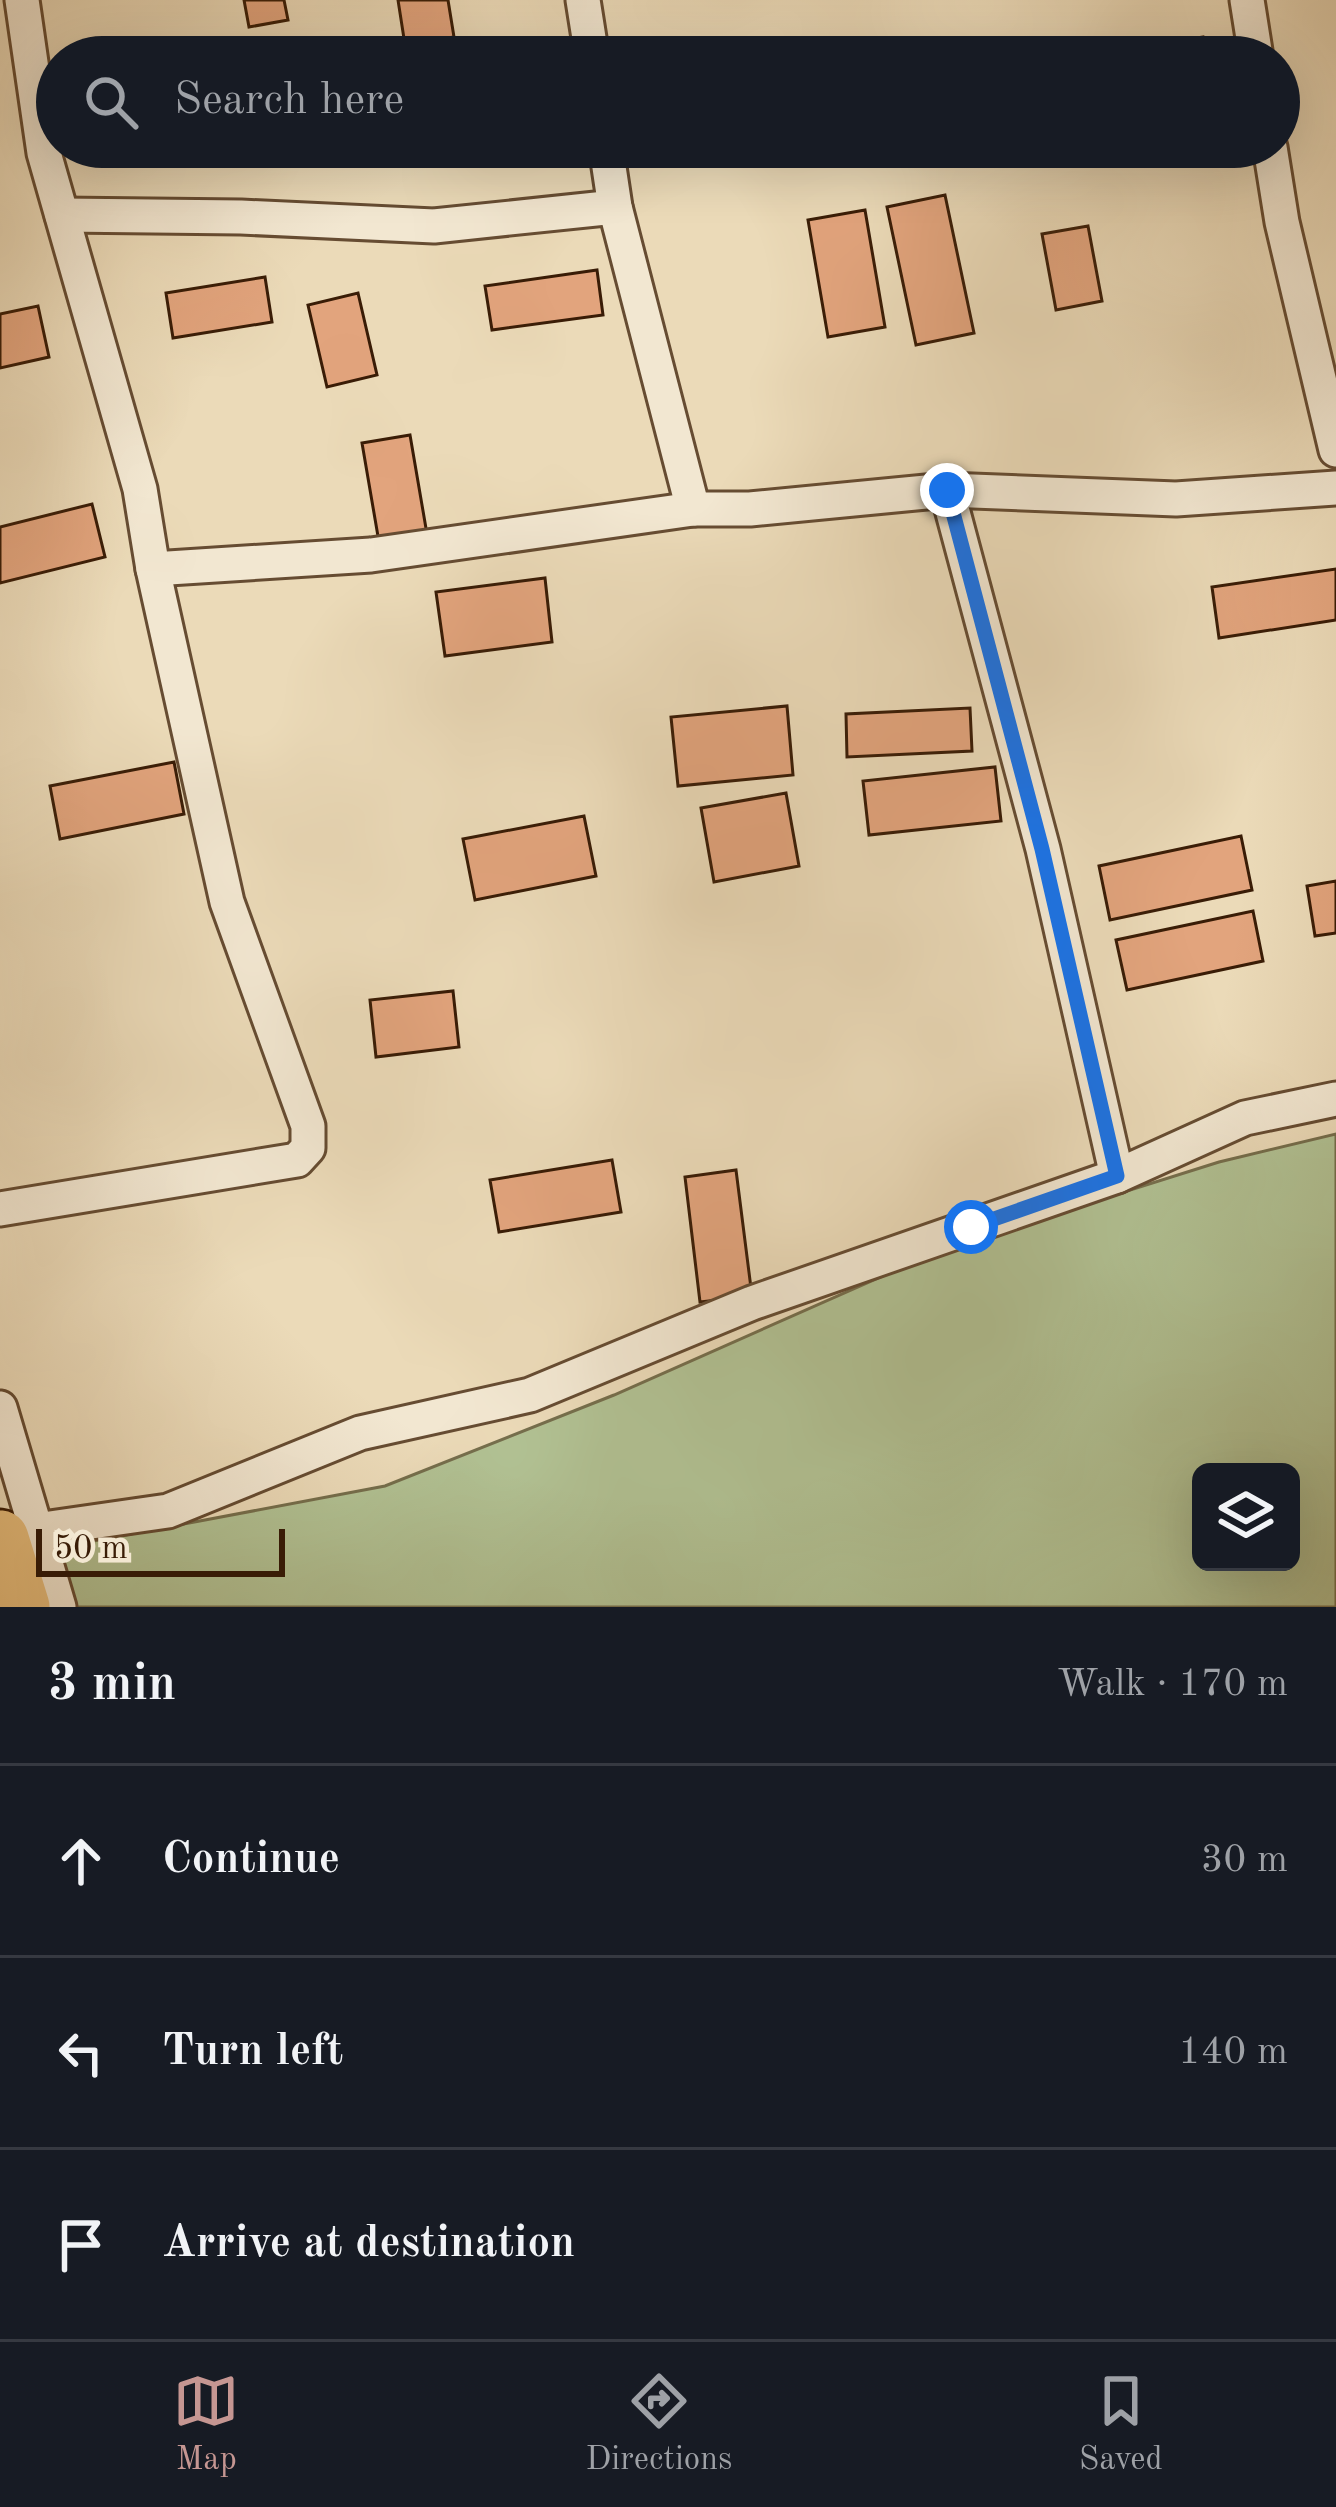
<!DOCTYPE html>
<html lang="en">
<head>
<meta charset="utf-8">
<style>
	:root { --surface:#171b24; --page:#242831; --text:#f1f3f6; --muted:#9ea1a6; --line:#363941; --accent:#c59692 }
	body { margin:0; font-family:"Old Standard TT",serif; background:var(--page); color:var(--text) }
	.controls { position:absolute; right:36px; bottom:36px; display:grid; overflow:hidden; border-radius:18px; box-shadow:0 12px 48px #0002 }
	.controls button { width:108px; height:108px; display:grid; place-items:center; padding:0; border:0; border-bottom:3px solid var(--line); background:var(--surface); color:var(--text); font:60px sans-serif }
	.scale { position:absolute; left:36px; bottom:30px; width:249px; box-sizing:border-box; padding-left:12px; border:6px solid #391c06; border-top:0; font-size:33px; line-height:42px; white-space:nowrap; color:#391c06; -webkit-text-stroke:9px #f2e7d1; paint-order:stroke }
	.stop { position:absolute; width:36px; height:36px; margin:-27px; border:9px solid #1a73e8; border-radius:50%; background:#fff }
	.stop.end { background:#1a73e8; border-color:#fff; box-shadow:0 3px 12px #0008 }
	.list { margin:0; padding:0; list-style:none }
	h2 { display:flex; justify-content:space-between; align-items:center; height:156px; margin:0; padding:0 48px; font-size:51px }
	h2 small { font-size:39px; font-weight:400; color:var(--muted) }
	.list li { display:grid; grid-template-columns:78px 1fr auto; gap:36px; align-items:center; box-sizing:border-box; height:192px; padding:0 48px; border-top:3px solid var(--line) }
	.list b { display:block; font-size:45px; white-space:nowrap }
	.list em { font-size:39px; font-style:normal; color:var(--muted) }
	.icon { flex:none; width:66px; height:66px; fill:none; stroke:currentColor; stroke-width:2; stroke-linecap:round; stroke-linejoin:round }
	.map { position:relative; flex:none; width:1336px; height:1607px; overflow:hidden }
	.search { position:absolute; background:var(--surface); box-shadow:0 12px 48px #0002; left:36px; right:36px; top:36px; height:132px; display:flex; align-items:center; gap:30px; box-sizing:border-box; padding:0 42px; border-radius:66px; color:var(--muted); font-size:45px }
	.sheet { height:732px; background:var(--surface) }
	nav { display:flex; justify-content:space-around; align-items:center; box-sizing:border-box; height:168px; border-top:3px solid var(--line); background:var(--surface); font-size:33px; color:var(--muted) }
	nav a { display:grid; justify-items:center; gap:6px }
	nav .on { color:var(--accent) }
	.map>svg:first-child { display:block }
	.green { fill:#b1c193; stroke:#756e4c; stroke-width:3; fill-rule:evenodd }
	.building { fill:#e2a47d; stroke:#391c06; stroke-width:3 }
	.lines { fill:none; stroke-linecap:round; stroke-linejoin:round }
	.street-casing { stroke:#664c32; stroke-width:39 }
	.highway-casing { stroke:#391c06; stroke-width:63 }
	.street { stroke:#f2e7d1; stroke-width:33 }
	.highway { stroke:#e6bd7c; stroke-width:57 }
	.route { stroke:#1a73e8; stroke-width:15 }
</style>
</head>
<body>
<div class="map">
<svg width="1336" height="1607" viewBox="0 0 1336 1607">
	<rect width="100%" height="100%" fill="#ebdab8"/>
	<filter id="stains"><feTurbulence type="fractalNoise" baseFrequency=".00167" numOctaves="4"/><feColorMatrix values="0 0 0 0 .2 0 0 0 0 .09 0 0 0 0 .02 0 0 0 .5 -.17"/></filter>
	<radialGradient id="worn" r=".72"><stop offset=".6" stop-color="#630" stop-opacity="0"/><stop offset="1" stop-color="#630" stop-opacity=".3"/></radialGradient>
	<path class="green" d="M1336,1134V1607H40L25,1554L385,1486L614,1395L946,1248L1219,1162ZM1201,1472H1291V1562H1201Z"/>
	<g class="building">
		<polygon points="244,0 284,0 288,20 249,27"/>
		<polygon points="398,0 448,0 454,37 405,45"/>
		<polygon points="1203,37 1206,57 1101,57 1101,54"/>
		<polygon points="945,195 974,333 916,345 887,207"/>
		<polygon points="865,210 885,327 828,337 808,220"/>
		<polygon points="1088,226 1102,301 1056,310 1042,234"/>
		<polygon points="597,270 603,315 492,330 485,286"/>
		<polygon points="265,277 272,322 173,338 166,293"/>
		<polygon points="358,293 377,375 327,387 308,305"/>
		<polygon points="38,306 49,357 0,368 0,314"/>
		<polygon points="410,435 428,540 380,548 362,443"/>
		<polygon points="92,504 105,557 0,583 0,527"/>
		<polygon points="1336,569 1336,620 1219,638 1212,587"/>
		<polygon points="545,578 552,642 445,656 436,592"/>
		<polygon points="787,706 793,775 678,786 671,717"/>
		<polygon points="970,708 972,751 847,757 846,714"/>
		<polygon points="174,762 184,814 60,839 50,786"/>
		<polygon points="995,767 1001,821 869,835 863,781"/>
		<polygon points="786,793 799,866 714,882 701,808"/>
		<polygon points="584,816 596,876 475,900 463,839"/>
		<polygon points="1241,836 1252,890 1110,920 1099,866"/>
		<polygon points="1336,881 1336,933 1315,936 1307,886"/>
		<polygon points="1253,911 1263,961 1127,990 1116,940"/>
		<polygon points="453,991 459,1047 376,1057 370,1000"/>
		<polygon points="612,1160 621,1212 499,1232 490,1180"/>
		<polygon points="736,1170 752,1296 700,1302 685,1177"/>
	</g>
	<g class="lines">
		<defs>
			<g id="street">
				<polyline points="583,0 592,57"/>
				<polyline points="1247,0 1256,57"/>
				<polyline points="606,147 615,207 693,509"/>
				<polyline points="1270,147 1282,222 1336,450"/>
				<polyline points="62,215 241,217 434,226 615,207"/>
				<polyline points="947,490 1043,849 1117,1176"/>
				<polyline points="153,569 371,555 693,509 750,509 947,490 1176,499 1336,488"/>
				<polyline points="0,1209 297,1160 308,1148 308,1126 227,902 153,569 140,489 44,153 22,0"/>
				<polyline points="0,1408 59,1607"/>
				<polyline points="36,1530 168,1511 360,1433 530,1395 752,1303 1117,1176 1245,1118 1336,1099"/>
			</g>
			<polyline id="highway" points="0,1539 21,1607"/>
		</defs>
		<use href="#street" class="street-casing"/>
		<use href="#highway" class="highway-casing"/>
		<use href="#street" class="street"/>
		<use href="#highway" class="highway"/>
	</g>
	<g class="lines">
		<polyline class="route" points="947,490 1042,849 1117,1176 971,1227"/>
	</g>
	<rect width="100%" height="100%" filter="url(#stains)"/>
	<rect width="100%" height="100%" fill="url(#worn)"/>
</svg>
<div class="controls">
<button><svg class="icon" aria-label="layers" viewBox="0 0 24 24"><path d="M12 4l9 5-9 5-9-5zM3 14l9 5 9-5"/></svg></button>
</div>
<div class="scale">50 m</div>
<div class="stop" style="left:971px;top:1227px"></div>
<div class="stop end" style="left:947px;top:490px"></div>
<div class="search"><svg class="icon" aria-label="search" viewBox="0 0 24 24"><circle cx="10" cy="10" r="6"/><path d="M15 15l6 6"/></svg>Search here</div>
</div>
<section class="sheet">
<h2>3 min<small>Walk · 170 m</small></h2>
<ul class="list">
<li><svg class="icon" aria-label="ahead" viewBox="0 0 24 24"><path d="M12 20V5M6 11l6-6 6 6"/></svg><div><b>Continue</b></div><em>30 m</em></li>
<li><svg class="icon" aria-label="left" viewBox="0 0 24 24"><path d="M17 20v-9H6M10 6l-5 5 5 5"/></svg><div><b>Turn left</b></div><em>140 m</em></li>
<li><svg class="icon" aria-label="arrive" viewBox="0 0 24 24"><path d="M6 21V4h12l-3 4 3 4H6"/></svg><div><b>Arrive at destination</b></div></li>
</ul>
</section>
<nav>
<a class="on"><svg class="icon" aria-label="map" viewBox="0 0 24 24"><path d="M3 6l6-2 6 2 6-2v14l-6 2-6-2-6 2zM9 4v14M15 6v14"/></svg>Map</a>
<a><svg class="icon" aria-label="directions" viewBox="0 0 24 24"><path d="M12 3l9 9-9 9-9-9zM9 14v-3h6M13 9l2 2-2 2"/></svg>Directions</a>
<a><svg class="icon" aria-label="saved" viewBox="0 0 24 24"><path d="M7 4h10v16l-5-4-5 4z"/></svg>Saved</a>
</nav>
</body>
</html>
